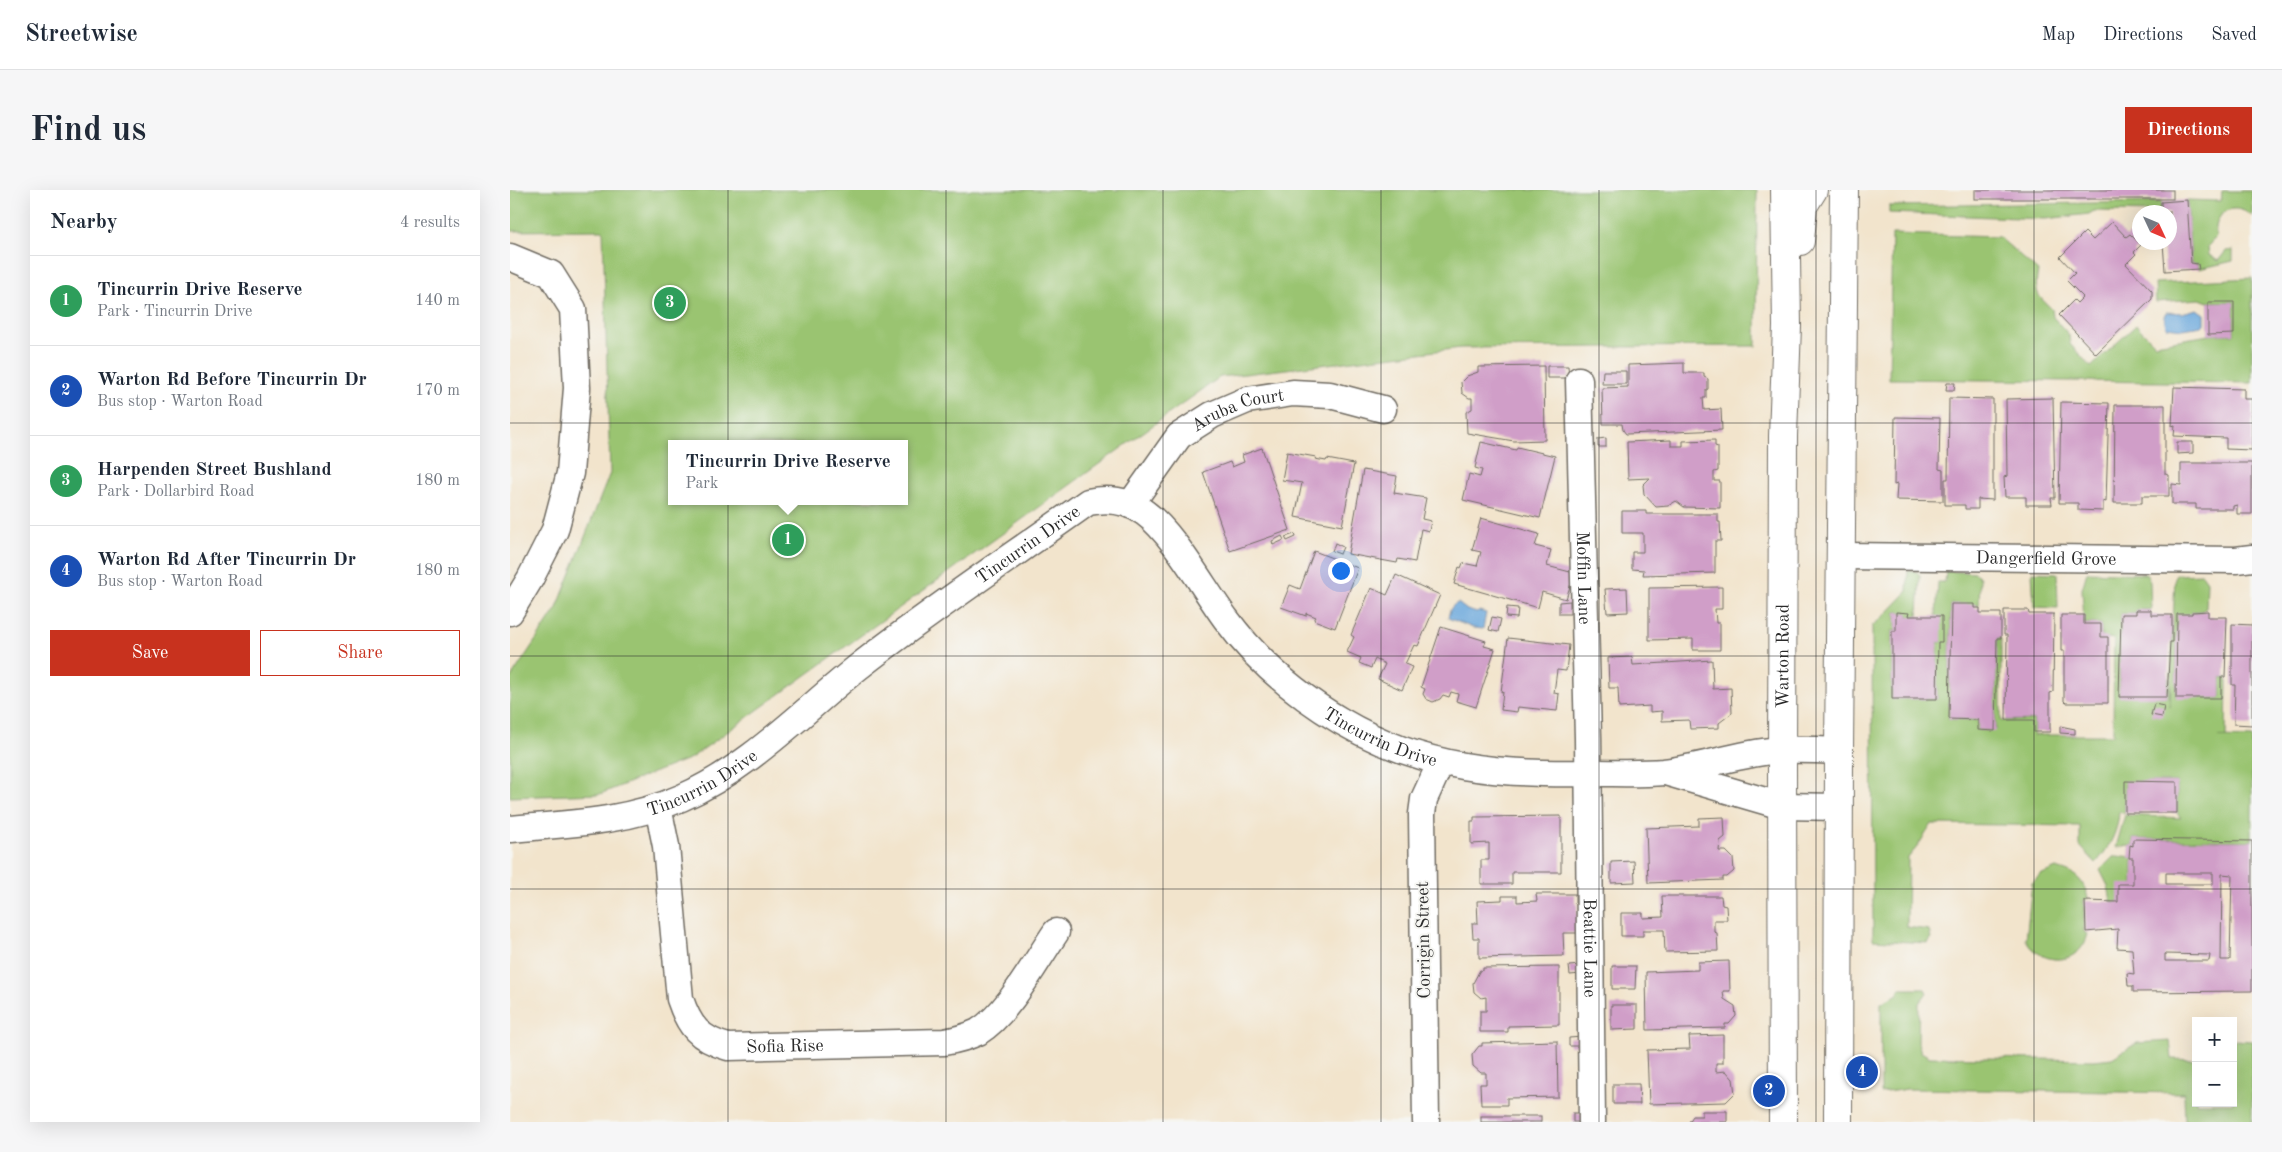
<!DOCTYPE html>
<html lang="en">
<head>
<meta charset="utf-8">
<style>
	:root { --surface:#fff; --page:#f6f6f7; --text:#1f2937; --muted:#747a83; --line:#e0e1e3; --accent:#c8321e }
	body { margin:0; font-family:"Old Standard TT",serif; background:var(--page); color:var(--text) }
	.controls { position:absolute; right:15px; bottom:15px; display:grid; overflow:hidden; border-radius:0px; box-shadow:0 5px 20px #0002 }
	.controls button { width:45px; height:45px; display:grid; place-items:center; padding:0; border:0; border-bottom:1px solid var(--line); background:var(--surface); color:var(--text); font:25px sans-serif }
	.compass { position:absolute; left:1622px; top:15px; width:45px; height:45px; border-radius:50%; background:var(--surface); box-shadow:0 5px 20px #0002; rotate:134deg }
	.you { position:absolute; left:830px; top:380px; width:18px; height:18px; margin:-12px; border:4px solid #fff; border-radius:50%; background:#1a73e8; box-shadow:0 0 0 8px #1a73e833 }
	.badge { display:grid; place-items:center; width:32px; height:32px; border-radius:50%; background:var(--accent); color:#fff; font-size:16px; font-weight:700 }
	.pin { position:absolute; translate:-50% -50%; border:2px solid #fff; box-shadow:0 1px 5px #0006 }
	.popup { position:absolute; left:158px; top:250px; width:240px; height:65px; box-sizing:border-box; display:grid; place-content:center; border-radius:0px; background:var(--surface); filter:drop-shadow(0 1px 4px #0005); font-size:16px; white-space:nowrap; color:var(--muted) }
	.popup b { font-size:19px; color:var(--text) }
	.popup::after { content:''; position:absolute; left:50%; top:100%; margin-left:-10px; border:10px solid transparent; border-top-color:var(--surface) }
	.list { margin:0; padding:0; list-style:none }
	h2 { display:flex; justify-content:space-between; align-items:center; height:65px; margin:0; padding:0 20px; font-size:21px }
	h2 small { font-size:16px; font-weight:400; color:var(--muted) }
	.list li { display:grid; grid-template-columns:32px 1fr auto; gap:15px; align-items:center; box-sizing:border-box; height:90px; padding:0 20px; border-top:1px solid var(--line) }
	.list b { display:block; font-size:19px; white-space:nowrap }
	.list p { margin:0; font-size:16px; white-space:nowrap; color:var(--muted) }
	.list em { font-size:16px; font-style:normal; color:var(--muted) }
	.actions { display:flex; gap:10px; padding:15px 20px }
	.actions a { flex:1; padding:11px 0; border:1px solid var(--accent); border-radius:0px; text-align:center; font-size:18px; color:var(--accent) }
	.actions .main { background:var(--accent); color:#fff }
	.map { position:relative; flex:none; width:1742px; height:932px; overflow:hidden; border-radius:0px }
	header { display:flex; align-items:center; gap:30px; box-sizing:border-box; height:70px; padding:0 25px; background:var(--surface); border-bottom:1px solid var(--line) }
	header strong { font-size:24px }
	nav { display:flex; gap:28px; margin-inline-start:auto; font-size:18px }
	.intro { display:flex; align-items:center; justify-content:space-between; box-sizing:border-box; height:120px; padding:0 30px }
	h1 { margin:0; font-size:35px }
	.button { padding:12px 22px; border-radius:0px; background:var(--accent); color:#fff; font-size:18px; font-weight:700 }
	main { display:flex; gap:30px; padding:0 30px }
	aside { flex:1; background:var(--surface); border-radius:0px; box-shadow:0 5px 20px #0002 }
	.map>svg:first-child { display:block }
	.green { fill:#9ac471; stroke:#62784e; fill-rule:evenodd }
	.water { fill:#6aa7dc; stroke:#4a6984 }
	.building { fill:#d09ec8; fill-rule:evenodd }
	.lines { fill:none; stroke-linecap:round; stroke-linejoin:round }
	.minor-casing { stroke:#716c63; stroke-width:29 }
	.major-casing { stroke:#716c63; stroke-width:30 }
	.minor { stroke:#fff; stroke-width:26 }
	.major { stroke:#fff; stroke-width:28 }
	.grid { fill:none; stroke:#2b2b2b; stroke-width:1; stroke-opacity:0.55 }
	.labels { text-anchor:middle; stroke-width:4; stroke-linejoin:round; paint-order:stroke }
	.street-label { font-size:18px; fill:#2b2b2b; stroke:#f6f6f2 }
</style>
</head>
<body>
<header>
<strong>Streetwise</strong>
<nav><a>Map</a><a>Directions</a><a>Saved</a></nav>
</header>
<div class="intro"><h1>Find us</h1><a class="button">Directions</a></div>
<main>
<aside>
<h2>Nearby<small>4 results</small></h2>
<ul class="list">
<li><span class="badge" style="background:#2e9e5b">1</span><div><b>Tincurrin Drive Reserve</b><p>Park · Tincurrin Drive</p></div><em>140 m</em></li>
<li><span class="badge" style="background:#1a4fb4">2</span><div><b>Warton Rd Before Tincurrin Dr</b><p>Bus stop · Warton Road</p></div><em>170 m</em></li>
<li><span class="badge" style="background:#2e9e5b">3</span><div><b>Harpenden Street Bushland</b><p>Park · Dollarbird Road</p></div><em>180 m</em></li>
<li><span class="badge" style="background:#1a4fb4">4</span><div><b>Warton Rd After Tincurrin Dr</b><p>Bus stop · Warton Road</p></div><em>180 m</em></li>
</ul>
<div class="actions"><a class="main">Save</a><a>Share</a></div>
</aside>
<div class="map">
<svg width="1742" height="932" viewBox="0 0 1742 932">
	<rect width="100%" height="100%" fill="#f6f6f2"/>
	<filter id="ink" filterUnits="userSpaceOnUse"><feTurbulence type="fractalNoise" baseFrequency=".02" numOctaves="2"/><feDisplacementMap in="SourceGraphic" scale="10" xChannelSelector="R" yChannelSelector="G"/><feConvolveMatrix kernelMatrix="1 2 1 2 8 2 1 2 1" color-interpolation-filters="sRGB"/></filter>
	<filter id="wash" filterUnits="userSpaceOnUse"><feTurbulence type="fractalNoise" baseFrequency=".0096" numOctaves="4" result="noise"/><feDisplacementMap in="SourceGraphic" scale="20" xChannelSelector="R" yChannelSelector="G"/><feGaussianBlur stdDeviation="1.12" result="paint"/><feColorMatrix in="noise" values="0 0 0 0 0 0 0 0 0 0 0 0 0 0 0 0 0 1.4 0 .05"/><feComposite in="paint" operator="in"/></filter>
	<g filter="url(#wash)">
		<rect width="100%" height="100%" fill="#f2e4cc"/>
		<g class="green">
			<path d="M0,0H1247L1246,156L951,158L710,187L181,568L90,604L0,607V489L47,418L100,283L93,40L0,41ZM162,254H394V311H162Z"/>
			<path d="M1712,1H1742V26C1722,10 1703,23 1706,47L1698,56L1699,65L1708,71L1716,61L1723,60V71L1689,79L1688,74L1681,73L1677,10L1711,11Z"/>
			<polygon points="1651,12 1651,22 1584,21 1579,24 1535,29 1379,23 1379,16"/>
			<path d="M1382,44L1489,47L1528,81C1524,103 1527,105 1542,119L1543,127L1559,145L1560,154L1581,177L1626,135L1645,154L1699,145L1724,144V112H1698L1690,109L1646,112L1645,93L1742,88V193L1379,189Z"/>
			<path d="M1398,381L1407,382L1410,385L1408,427L1398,426V423L1386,422V441H1382V509H1427L1428,452H1432L1426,427L1428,392H1435L1436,381L1466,383L1470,388L1469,415L1441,414L1439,529L1468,530V540H1485L1487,448L1491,449V531L1524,530V545H1603L1604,449L1591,447V434H1574L1572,399L1577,382L1636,384L1640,392L1641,420H1626V424H1611L1609,506L1657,507V488H1659L1660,516L1665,385L1692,384L1697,391L1696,418L1692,421L1682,422V424L1667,431L1666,507L1711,508V487L1717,488L1716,547H1708L1742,548V651L1623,649V656L1606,657L1615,625L1671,628L1667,623V592H1615V623L1609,622C1608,642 1599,658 1586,673L1570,656V636L1422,634L1407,657L1398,668L1397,737L1419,740L1421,749L1418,753L1363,750L1362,436L1375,425L1397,402Z"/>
			<polygon points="1522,382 1547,383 1548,418 1524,417"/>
			<polygon points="1616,666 1623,668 1623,694 1608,712 1601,711 1598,696 1590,680 1603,667"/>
			<path d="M1546,678C1565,683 1573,688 1578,708L1574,710V742L1578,744C1570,776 1532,777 1516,750L1522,693L1530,685Z"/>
			<polygon points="1389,799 1415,799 1417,803 1409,813 1408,853 1411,862 1420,867 1584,870 1602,868 1627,853 1660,851 1662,869 1686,870 1686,913 1723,913 1723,850 1742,851 1742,932 1675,932 1674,903 1397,899 1371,903 1371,813 1388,804"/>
		</g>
		<g class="water">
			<polygon points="1687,119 1694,124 1694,134 1692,136 1673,139 1656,137 1654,126 1656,122 1672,123"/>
			<path d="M948,413L957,420L967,423L969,421L976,423L973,439L963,438L938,428C940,420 940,416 948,413Z"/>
		</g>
		<g id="blocks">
			<g class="building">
				<rect x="1465" y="0" width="198" height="9"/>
				<polygon points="1677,10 1681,73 1688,74 1689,79 1655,81 1653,52 1660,52 1660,22 1651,22 1651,12"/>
				<polygon points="1602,32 1616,47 1620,44 1631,55 1624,62 1626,64 1616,74 1642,101 1642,109 1586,164 1549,125 1564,110 1567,113 1573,107 1557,91 1565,83 1550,67 1575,42 1583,50"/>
				<polygon points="1698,112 1724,112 1724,144 1698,145"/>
				<polygon points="1174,173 1174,183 1194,183 1194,187 1198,189 1198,199 1196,200 1196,208 1193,208 1194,220 1211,219 1212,240 1116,244 1113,240 1112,234 1093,234 1092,198 1118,197 1118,175"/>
				<polygon points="1034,176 1035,250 1004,251 957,243 956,222 962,219 962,208 959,208 952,203 951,192 957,186 968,182 968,177"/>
				<polygon points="1037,176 1058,176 1059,188 1037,188"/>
				<polygon points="1093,181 1116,181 1116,194 1092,194"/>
				<polygon points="1437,193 1445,193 1444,200 1436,200"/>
				<polygon points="1664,197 1734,199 1734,209 1742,209 1742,260 1716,259 1716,248 1664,246 1665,235 1662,236"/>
				<polygon points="1439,208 1483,209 1483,310 1468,309 1468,319 1455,319 1455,315 1435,315 1435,289 1438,289"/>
				<polygon points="1543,208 1545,308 1541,308 1542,315 1516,315 1516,307 1495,307 1494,287 1497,286 1496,209"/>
				<polygon points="1551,212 1599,213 1596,312 1593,311 1593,321 1568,320 1568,313 1549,313"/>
				<polygon points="1605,215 1655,215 1655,284 1659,285 1659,306 1632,306 1632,313 1604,313"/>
				<polygon points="1385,227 1430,228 1429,279 1433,280 1433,311 1386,310 1387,294 1384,295"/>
				<polygon points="1096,248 1096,257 1088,257 1088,249"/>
				<polygon points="1161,250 1161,256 1173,256 1173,251 1205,250 1205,256 1208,257 1208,281 1204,282 1204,291 1210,291 1210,318 1174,317 1166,311 1158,316 1146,317 1134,304 1133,295 1140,288 1118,289 1117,252"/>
				<polygon points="971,252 1006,260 1007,257 1045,266 1030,328 953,310 959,284 970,287 972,280 965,278"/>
				<polygon points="1667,252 1683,252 1683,263 1667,264"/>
				<polygon points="752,258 780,340 720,361 693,282 720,272 722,277 734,272 732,265"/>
				<polygon points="777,262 806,267 805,269 816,271 817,269 844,274 832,336 785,327 792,293 772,290"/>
				<polygon points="1671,273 1742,273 1742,324 1727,324 1727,315 1723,316 1723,319 1686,319 1686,314 1662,314 1662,294 1671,295"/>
				<polygon points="853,280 887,286 884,303 916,308 912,329 921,331 919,341 911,339 905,372 888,369 887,373 838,364"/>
				<polygon points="1112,321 1136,321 1136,324 1208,324 1208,332 1210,332 1211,351 1205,351 1205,383 1133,385 1134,380 1122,379 1122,362 1133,362 1133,343 1112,343"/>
				<polygon points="971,328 1029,344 1025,356 1041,360 1037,376 1064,383 1056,409 1032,402 1028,418 944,394 949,377 951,378 953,373 967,376 971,362 962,360"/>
				<polygon points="785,344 786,347 777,351 775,347"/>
				<polygon points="772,346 774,350 763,355 762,351"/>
				<polygon points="825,353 833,357 830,364 822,361"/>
				<polygon points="804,361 848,378 825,438 804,430 806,427 796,423 796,426 771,417 780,395 790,399"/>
				<polygon points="886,385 930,405 908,456 904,455 895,474 902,477 892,500 868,489 875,474 865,469 861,478 849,473 851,468 837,462 844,447 841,445 861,398 877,405"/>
				<polygon points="1212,397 1212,419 1205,419 1206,433 1210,433 1210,460 1183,460 1183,449 1139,450 1139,398"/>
				<polygon points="1117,398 1118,422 1097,423 1095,399"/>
				<polygon points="1060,411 1060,424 1049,424 1049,412"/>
				<polygon points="1441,414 1465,414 1465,418 1470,418 1470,423 1491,423 1491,448 1487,448 1485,541 1468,540 1468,530 1439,529"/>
				<polygon points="997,417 1008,418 1007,428 996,427"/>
				<polygon points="1494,420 1518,420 1519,424 1544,424 1543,502 1540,503 1540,542 1524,542 1524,530 1496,530 1497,445 1494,445"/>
				<polygon points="1626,420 1641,420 1641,425 1662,425 1662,452 1660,452 1657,507 1609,507 1611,424 1626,424"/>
				<polygon points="1698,421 1698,427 1717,427 1715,487 1711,487 1711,508 1666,508 1667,424 1682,424 1682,422"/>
				<polygon points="1386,422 1399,423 1398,426 1432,426 1432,452 1428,452 1427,509 1382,509 1382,441 1386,441"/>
				<polygon points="1551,425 1574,425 1574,434 1591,434 1591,447 1598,447 1598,513 1556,513 1554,511 1554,461 1551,461"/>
				<polygon points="982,427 991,429 988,442 979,440"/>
				<polygon points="1722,434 1742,435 1742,535 1724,534 1725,495 1722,495"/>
				<polygon points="931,437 976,451 974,456 985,459 966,517 946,511 948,504 941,502 939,507 933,505 930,509 923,512 916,509 913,504 915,499 911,497"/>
				<polygon points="998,448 1059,455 1056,481 1047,480 1044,503 1049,504 1047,521 1008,517 1007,522 991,520 993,501 991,502"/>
				<polygon points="1122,467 1123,475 1202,470 1203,499 1221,498 1222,523 1209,533 1209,538 1180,539 1179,530 1152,531 1152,521 1140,522 1140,516 1109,518 1108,498 1099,498 1098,468"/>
				<polygon points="1644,514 1654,516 1652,527 1641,525"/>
				<polygon points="1550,536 1565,539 1565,544 1550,543"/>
				<polygon points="1615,591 1667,592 1667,623 1615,623"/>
				<polygon points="1051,626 1051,682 1002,682 1002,694 971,694 971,670 979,670 979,653 961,654 961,631 964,631 964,627"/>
				<polygon points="1214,627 1215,647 1210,651 1209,661 1216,661 1223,668 1224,681 1217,687 1213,687 1213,690 1138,693 1136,638 1189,636 1189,628"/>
				<path d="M1623,649L1742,651V801L1623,802V796H1618L1617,783L1624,784L1622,759L1607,758L1608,739L1576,742L1575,711L1608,712V694H1623V668H1619L1620,655L1623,656ZM1656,683H1703V694H1656ZM1712,684L1722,685L1720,770H1711ZM1655,764L1700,765L1699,771H1655Z"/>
				<polygon points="1124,671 1125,692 1101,693 1101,672"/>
				<polygon points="1026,704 1065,704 1065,713 1067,713 1068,743 1053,743 1054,766 969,768 969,748 963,748 962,733 968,733 967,711 992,710 992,706 1007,706 1007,712 1027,711"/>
				<polygon points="1152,706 1211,706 1212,715 1216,716 1217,730 1204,730 1204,742 1207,743 1208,761 1155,762 1154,740 1133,740 1133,746 1111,746 1111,723 1133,723 1133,728 1153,727"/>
				<polygon points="1219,771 1220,801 1213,801 1214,809 1225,816 1226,826 1219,834 1215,834 1215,838 1137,840 1136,782 1188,780 1188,772"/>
				<polygon points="1070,775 1071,784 1060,785 1059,776"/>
				<polygon points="1102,776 1126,776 1125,799 1102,799"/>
				<polygon points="1049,777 1049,835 998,836 998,842 970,842 970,821 976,821 976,807 971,808 964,802 963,793 970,780 973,781 973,778"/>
				<polygon points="1101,815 1127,815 1127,839 1101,840"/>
				<polygon points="1213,845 1213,873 1206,873 1206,882 1216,881 1223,889 1225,903 1216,912 1139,914 1137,860 1180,859 1179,846"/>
				<polygon points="1072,847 1072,856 1059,856 1059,848"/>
				<polygon points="1047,851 1048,907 997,908 997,915 971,915 970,894 976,894 976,883 971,883 963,876 962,865 969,856 972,856 972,853"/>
				<polygon points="1103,894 1129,894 1130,914 1103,914"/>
				<polygon points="1192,921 1217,921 1217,932 1179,932 1183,926 1192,926"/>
				<rect x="1063" y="923" width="10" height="9"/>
				<rect x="971" y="926" width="60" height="6"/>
			</g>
		</g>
	</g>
	<g filter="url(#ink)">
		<use href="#blocks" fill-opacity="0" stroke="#716c63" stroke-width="1"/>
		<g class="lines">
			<defs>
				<g id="minor">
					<polyline points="0,67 41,84 63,119 67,198 60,283 45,340 20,389 0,422"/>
					<path id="s1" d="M1069,190L1078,548L1082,932"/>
					<path id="s2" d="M620,315L669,246L702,225L737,210L783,203L820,205L873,219"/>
					<path id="s3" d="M1331,366L1726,370L1742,368"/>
					<polyline points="1159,583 1272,616 1329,617"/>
					<path id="s4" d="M148,617L156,656L170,809C179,836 189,849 218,857L434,852C446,850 457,847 468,842C498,824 526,771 546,742"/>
					<path id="s5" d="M0,639C58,634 117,632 171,608C238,579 291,523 347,478C421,420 501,367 578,312C598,308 618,310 635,323C664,344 693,398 716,429C746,470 787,505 831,531C914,580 992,585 1085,583C1108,583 1131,584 1154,582C1194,577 1233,562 1273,560C1291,559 1310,560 1329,561"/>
					<polyline points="916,932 912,624 914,609 931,572"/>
				</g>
				<g id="major">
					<polyline points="1290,51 1293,16 1303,0"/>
					<path id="s6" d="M1273,932L1272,580L1273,246L1277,136L1275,0"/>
					<polyline points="1328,932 1329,561 1334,0"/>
				</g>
			</defs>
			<use href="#minor" class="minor-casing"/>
			<use href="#major" class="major-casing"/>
			<use href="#minor" class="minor"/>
			<use href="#major" class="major"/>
		</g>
	</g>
	<path class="grid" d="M218,0V932M436,0V932M653,0V932M871,0V932M1089,0V932M1306,0V932M1524,0V932M0,233H1742M0,466H1742M0,699H1742"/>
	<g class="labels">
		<g class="street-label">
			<text dy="6" stroke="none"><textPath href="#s2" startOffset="150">Aruba Court</textPath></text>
			<text dy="6" stroke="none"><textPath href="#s5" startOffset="605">Tincurrin Drive</textPath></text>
			<text dy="6" stroke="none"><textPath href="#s3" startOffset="205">Dangerfield Grove</textPath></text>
			<text dy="6" stroke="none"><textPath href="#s1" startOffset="198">Moffin Lane</textPath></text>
			<text dy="6" stroke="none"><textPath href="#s6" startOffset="466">Warton Road</textPath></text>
			<text dy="6" stroke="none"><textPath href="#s5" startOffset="1070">Tincurrin Drive</textPath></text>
			<text dy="6" stroke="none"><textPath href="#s5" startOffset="200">Tincurrin Drive</textPath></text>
			<text transform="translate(913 750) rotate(-91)" y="6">Corrigin Street</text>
			<text dy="6" stroke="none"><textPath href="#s1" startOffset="568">Beattie Lane</textPath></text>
			<text dy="6" stroke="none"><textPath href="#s4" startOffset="322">Sofia Rise</textPath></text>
		</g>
	</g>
</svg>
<div class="controls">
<button>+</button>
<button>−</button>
</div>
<svg class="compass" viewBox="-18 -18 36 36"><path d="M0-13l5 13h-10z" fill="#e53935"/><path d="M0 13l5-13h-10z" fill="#747a83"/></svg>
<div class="you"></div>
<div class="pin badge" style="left:278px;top:350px;background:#2e9e5b">1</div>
<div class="popup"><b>Tincurrin Drive Reserve</b>Park</div>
<div class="pin badge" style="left:1259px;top:901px;background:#1a4fb4">2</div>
<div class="pin badge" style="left:160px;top:113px;background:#2e9e5b">3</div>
<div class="pin badge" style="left:1352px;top:882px;background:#1a4fb4">4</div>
</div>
</main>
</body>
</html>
